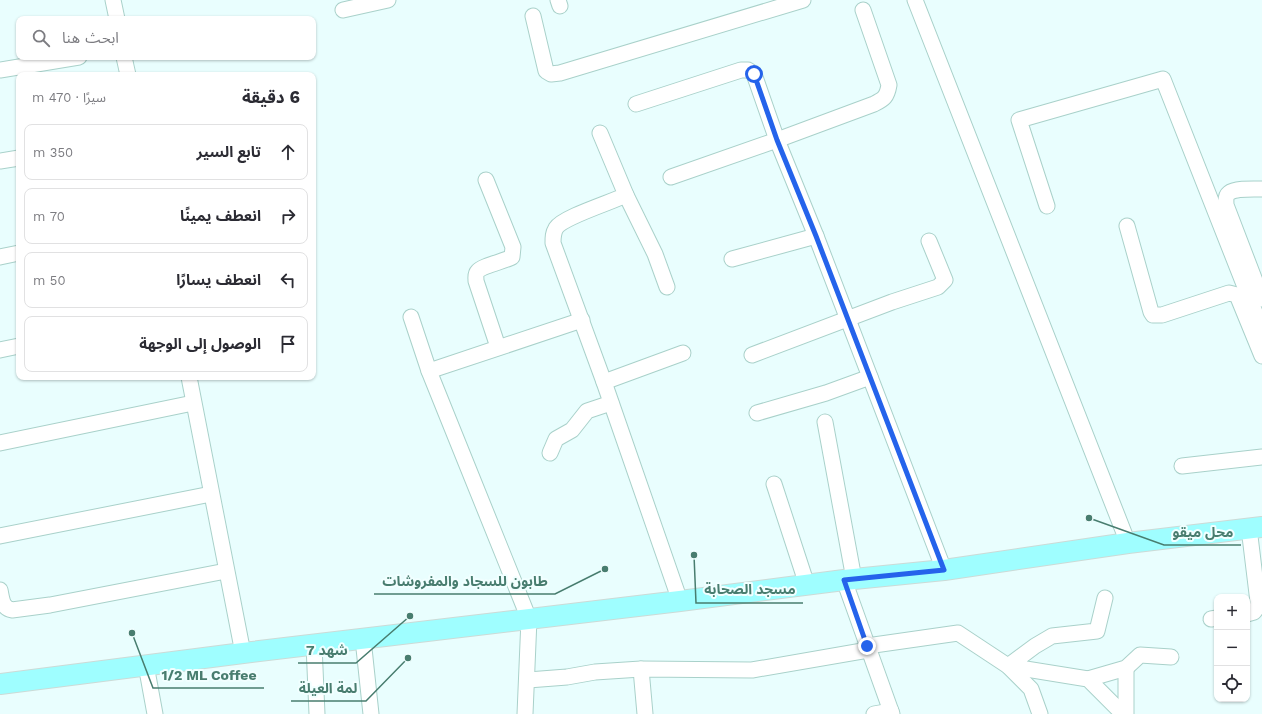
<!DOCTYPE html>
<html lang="ar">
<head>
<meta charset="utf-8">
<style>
	:root { --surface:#fff; --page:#f2f2f3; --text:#2b2b33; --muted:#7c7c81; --line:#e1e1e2 }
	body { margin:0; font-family:"Work Sans","Noto Sans Arabic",sans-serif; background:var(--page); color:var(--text); direction:rtl }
	.controls { position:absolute; right:12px; bottom:12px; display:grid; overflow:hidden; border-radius:8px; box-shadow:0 1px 3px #0004 }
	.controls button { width:36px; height:36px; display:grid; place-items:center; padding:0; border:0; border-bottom:1px solid var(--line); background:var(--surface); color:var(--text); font:20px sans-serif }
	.stop { position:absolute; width:12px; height:12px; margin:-9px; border:3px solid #2563eb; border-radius:50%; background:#fff }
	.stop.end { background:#2563eb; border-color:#fff; box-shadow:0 1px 4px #0008 }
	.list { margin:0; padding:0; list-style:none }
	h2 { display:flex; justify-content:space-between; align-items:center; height:52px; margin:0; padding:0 16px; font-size:17px }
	h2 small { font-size:13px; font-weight:400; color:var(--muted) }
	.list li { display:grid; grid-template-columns:26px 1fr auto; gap:12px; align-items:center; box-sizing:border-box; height:56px; margin:0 8px 8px; padding:0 8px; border:1px solid var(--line); border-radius:8px }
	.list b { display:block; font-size:15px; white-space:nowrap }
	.list em { font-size:13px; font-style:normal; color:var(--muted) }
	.icon { flex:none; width:22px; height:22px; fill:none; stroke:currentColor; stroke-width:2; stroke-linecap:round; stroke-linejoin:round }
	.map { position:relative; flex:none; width:1262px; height:714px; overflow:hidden; direction:ltr }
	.search { position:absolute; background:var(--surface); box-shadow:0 1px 3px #0004; left:16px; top:16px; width:300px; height:44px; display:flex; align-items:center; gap:10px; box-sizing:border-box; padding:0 14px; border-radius:8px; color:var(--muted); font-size:15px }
	.panel { position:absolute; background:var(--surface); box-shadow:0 1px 3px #0004; left:16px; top:72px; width:300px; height:308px; border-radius:8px; direction:rtl }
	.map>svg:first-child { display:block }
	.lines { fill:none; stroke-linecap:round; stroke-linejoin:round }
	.minor-casing { stroke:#a9d1ca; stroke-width:17 }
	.major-casing { stroke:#ccdbd7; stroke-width:22 }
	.minor { stroke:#fff; stroke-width:15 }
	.major { stroke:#9ffeff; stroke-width:20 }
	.route { stroke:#2563eb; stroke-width:5 }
	.leader { fill:none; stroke:#487d6f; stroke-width:1.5 }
	.callout-dot { fill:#487d6f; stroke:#f1ffff; stroke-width:1.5 }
	.callout-label { font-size:14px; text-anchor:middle; font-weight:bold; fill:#487d6f; stroke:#f1ffff; stroke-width:4; stroke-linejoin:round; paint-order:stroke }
</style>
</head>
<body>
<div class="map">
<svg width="1262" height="714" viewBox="0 0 1262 714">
	<rect width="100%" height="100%" fill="#e9fefe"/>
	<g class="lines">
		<defs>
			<g id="minor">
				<polyline points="113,0 117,19"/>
				<polyline points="558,0 560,6"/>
				<polyline points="915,0 1128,543"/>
				<polyline points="343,10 388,0"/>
				<polyline points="533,16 546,71 551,74 560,73 803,0"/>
				<polyline points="124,57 128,75"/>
				<polyline points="0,70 79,57"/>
				<polyline points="636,104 741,70 748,70 754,74 777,140 816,236 944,570"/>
				<path d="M600,133L626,195C612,202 563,217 556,228C553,233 553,237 553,243L604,382L680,601"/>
				<polyline points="0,161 19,158"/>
				<path d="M671,177L777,140L874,104C884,99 887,97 889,85L863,10"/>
				<path d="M486,180L513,247L512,257C505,261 482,266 478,271C475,274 476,277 476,281L498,347"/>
				<path d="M1262,189C1254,189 1235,188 1229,193C1225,196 1226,201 1226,205L1262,299"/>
				<polyline points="626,195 655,254 667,287"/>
				<polyline points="1047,206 1019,120 1163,79 1262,330"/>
				<polyline points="1127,226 1151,312 1153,315 1162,315 1229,293 1237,295 1262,356"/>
				<polyline points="0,257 19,253"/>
				<polyline points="732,259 816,236"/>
				<polyline points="411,317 429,371 529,619 525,714"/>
				<polyline points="0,350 19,346"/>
				<polyline points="752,355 892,302 938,287 945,280 929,241"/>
				<polyline points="429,371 582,320"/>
				<polyline points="189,377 243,653"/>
				<polyline points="604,382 683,353"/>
				<polyline points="757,413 826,393 870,377"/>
				<polyline points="825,422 854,579"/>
				<polyline points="0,443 193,403"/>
				<polyline points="550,453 556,439 572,430 587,411 611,403"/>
				<polyline points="1182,466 1262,457"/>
				<polyline points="774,484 807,585"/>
				<polyline points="0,536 211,494"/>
				<polyline points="844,580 892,714"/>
				<path d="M0,590C2,599 2,608 12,610L50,605L226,571"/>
				<polyline points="1105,598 1097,631 1052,636 1035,646 1008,666 1088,679 1123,714"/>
				<polyline points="1247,614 1254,612 1257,608 1258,602 1249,528"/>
				<polyline points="1211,619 1217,618"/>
				<polyline points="363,639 371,714"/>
				<polyline points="314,645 317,714"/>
				<polyline points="867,646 958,633 1008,666 1031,689 1040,714"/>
				<polyline points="146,665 155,714"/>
				<polyline points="1126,668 1126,714"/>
				<polyline points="641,669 645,714"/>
				<polyline points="1088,679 1126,668 1140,655 1171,657"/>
				<polyline points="528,680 567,677 595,672 641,669 752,670 868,650"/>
				<polyline points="874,714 891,711"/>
			</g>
			<polyline id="major" points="0,684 243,653 680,601 844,580 944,570 1128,543 1262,527"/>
		</defs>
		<use href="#minor" class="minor-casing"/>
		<use href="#major" class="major-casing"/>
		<use href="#minor" class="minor"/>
		<use href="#major" class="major"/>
	</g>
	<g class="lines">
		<polyline class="route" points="754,74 777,140 816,236 944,570 844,580 867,646"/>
	</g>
	<path class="leader" d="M1089 518L1164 545H1241M605 569L555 594H374M694 555L696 603H803M410 616L356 663H298M132 633L153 688H264M408 658L366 701H291"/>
	<g class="callout-dot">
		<circle cx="1089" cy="518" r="4"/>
		<circle cx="605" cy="569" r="4"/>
		<circle cx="694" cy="555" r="4"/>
		<circle cx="410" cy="616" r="4"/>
		<circle cx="132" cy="633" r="4"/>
		<circle cx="408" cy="658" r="4"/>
	</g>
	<g class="callout-label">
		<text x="1203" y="537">محل ميقو</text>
		<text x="465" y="586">طابون للسجاد والمفروشات</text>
		<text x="750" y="594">مسجد الصحابة</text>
		<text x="327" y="655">شهد 7</text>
		<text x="209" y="680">1/2 ML Coffee</text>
		<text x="328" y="693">لمة العيلة</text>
	</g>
</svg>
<div class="controls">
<button>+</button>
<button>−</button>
<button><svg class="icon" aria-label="locate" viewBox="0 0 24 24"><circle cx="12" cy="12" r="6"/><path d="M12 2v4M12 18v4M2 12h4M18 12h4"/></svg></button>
</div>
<div class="stop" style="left:754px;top:74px"></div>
<div class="stop end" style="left:867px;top:646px"></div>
<div class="search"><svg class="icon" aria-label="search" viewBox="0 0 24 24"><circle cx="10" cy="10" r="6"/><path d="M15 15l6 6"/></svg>ابحث هنا</div>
<section class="panel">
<h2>6 دقيقة<small>سيرًا · 470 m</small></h2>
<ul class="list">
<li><svg class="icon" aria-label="ahead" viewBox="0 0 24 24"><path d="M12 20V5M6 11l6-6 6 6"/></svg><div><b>تابع السير</b></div><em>350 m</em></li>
<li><svg class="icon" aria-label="right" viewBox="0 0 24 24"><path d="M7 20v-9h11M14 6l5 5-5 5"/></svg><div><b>انعطف يمينًا</b></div><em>70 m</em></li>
<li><svg class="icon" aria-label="left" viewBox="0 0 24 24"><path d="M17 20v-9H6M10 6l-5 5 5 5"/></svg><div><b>انعطف يسارًا</b></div><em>50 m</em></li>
<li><svg class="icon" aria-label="arrive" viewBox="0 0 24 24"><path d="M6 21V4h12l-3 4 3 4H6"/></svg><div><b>الوصول إلى الوجهة</b></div></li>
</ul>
</section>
</div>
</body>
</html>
